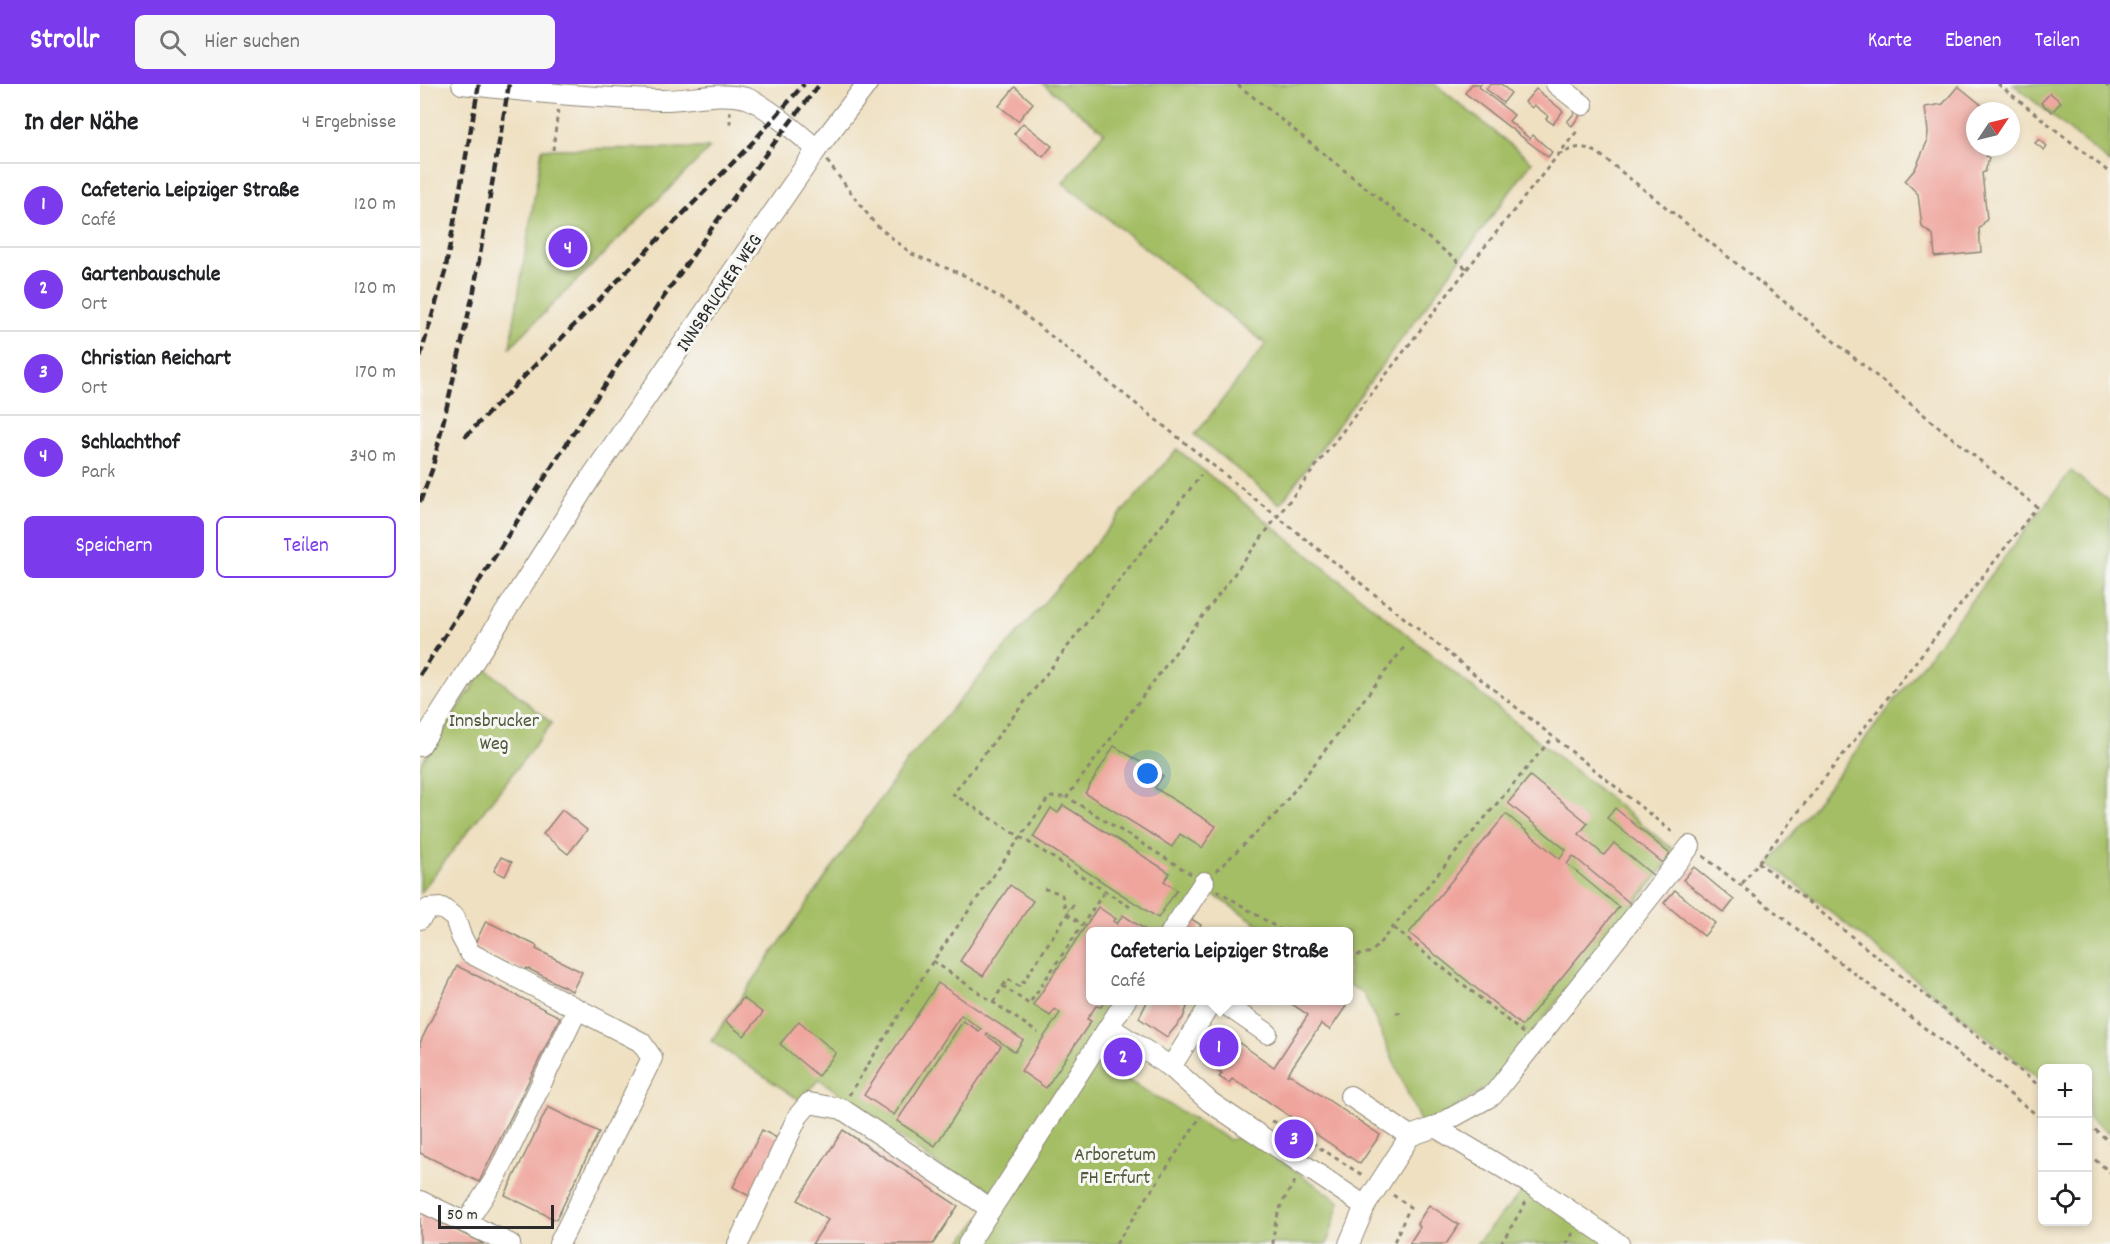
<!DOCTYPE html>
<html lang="de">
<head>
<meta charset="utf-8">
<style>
	:root { --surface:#fff; --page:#f6f6f6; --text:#202124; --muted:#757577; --line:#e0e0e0; --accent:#7c3aed }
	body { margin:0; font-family:Dekko,sans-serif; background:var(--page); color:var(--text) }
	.controls { position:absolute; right:18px; bottom:18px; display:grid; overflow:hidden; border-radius:9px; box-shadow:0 3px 9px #0003 }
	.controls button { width:54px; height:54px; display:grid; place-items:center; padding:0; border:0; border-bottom:2px solid var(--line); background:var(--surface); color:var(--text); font:30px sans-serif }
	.compass { position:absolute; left:1546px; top:18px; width:54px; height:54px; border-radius:50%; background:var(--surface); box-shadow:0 3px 9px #0003; rotate:55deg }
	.scale { position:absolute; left:18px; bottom:15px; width:116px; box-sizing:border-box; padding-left:6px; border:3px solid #2b2b2b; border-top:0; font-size:16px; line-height:21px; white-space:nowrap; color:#2b2b2b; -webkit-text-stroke:4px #f6f6f2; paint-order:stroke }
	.you { position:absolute; left:728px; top:690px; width:21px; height:21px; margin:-15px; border:4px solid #fff; border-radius:50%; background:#1a73e8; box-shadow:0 0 0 9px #1a73e833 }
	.badge { display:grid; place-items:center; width:39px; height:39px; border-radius:50%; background:var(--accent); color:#fff; font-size:20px; font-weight:700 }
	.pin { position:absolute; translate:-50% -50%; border:3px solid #fff; box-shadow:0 2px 6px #0006 }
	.popup { position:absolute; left:666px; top:843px; width:267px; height:78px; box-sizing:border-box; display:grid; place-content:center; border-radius:9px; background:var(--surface); filter:drop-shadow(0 2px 4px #0005); font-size:20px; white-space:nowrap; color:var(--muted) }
	.popup b { font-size:22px; color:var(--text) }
	.popup::after { content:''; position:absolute; left:50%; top:100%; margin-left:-12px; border:12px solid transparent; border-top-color:var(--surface) }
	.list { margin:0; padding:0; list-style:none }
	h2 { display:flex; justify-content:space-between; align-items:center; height:78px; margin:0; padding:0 24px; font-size:26px }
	h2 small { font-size:20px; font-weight:400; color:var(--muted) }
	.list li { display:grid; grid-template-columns:39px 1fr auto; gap:18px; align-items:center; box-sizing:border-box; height:84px; padding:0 24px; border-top:2px solid var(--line) }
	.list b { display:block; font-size:22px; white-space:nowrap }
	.list p { margin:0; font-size:20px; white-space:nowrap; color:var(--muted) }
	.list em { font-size:20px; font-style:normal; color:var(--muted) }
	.actions { display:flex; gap:12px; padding:18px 24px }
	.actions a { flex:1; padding:14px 0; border:2px solid var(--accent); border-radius:9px; text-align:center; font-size:21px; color:var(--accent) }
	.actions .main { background:var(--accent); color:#fff }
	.icon { flex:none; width:33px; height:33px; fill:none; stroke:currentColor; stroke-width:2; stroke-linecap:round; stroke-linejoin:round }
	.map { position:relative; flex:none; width:1690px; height:1160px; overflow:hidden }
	header { display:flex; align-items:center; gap:36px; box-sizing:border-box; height:84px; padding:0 30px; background:var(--accent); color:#fff }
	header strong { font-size:28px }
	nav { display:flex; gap:33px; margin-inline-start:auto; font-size:21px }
	.search { width:420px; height:54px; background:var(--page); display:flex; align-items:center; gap:15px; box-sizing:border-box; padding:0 21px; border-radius:9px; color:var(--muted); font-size:22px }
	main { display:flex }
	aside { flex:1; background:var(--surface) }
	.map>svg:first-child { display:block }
	.green { fill:#a4be65; stroke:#687448; stroke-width:1.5 }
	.building { fill:#efa49c }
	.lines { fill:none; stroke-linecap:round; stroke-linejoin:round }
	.minor-casing { stroke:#8d8676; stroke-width:22 }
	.path { stroke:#8d8676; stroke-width:3; stroke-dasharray:4.5 4.5; stroke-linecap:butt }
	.minor { stroke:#fff; stroke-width:20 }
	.rail { stroke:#2b2b2b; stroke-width:4.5; stroke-dasharray:9 4.5; stroke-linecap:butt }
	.labels { text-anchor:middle; stroke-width:6; stroke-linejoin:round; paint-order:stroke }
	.street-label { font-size:20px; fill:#2b2b2b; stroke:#f6f6f2 }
	.park-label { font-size:20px; fill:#4f573c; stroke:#f6f6f2 }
</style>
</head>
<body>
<header>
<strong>Strollr</strong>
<div class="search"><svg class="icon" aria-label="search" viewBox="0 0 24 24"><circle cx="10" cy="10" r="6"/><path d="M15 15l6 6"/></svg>Hier suchen</div>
<nav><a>Karte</a><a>Ebenen</a><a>Teilen</a></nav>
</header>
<main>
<aside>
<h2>In der Nähe<small>4 Ergebnisse</small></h2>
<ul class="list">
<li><span class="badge">1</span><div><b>Cafeteria Leipziger Straße</b><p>Café</p></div><em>120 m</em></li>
<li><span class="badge">2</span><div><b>Gartenbauschule</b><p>Ort</p></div><em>120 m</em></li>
<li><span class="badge">3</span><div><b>Christian Reichart</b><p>Ort</p></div><em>170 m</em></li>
<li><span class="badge">4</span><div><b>Schlachthof</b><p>Park</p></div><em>340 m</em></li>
</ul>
<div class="actions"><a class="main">Speichern</a><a>Teilen</a></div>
</aside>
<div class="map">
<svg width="1690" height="1160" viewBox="0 0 1690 1160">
	<rect width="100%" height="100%" fill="#f6f6f2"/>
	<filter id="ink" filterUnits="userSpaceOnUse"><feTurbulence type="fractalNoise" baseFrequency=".0167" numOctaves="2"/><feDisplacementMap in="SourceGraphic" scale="12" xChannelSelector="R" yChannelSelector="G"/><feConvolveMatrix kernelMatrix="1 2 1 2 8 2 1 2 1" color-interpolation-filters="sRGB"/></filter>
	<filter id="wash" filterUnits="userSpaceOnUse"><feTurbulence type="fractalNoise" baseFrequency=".008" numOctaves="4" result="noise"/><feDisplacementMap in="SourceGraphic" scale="24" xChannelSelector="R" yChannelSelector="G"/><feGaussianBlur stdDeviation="1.35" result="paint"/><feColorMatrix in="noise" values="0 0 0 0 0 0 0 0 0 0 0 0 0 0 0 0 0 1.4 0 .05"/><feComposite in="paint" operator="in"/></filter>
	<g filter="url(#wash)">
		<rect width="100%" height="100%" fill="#efe0c1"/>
		<g class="green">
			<polygon points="623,0 1015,0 1112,78 860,420 775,351 846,260 643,99 684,48"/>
			<polygon points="1593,0 1690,0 1690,79"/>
			<polygon points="290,64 90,263 122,65"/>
			<polygon points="757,365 1256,768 1070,1002 1003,1044 944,910 928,900 928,848 849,847 783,804 754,847 670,848 670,916 707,917 669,974 810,1056 824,1051 920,1118 907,1160 539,1160 572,1120 399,995 381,1017 291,957 487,677"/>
			<polygon points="1651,387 1690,418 1690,1051 1668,1033 1668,984 1622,984 1622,997 1350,779"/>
			<polygon points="65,584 132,639 0,809 0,681"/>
			<polygon points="1106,1103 1191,1160 1056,1160"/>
		</g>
		<g id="blocks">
			<g class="building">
				<polygon points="1052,0 1061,0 1059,3 1094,31 1089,37 1110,55 1113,51 1132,68 1128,73 1045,9"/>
				<polygon points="1070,0 1081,0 1091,9 1083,19 1066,5"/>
				<polygon points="1538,2 1569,27 1555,27 1555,63 1573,63 1566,72 1569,74 1565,88 1562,89 1567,135 1559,145 1561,168 1515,173 1513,151 1502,143 1498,110 1485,97 1495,85 1507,58 1508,48 1505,23 1523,20"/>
				<polygon points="595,3 613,19 598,37 579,22"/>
				<polygon points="1116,5 1143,27 1133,40 1126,35 1128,32 1114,21 1112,24 1105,18"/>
				<polygon points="1630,9 1641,18 1632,28 1621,19"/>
				<polygon points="1156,27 1160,31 1152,42 1147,38"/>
				<polygon points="603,39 632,62 623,73 594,50"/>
				<polygon points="1619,55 1627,62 1624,66 1615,59"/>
				<polygon points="694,662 743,692 735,704 796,742 782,764 760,750 752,763 665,709"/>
				<polygon points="1110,692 1168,739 1159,750 1184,771 1194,759 1234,792 1211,820 1153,772 1147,780 1199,823 1102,942 989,849 1086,730 1140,775 1146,766 1088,719"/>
				<polygon points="643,721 750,789 744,797 757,806 738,834 613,753 631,724 638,729"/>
				<polygon points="1195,724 1250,770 1243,779 1187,734"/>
				<polygon points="142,726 167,746 148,770 123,750"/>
				<polygon points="81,773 92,778 85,792 74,787"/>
				<polygon points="1274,783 1314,816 1304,829 1263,796"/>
				<polygon points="590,801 613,817 563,892 540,877"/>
				<polygon points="1255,806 1295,839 1284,852 1244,819"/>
				<polygon points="678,823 696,835 693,837 697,840 703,831 729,848 670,848 670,916 685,916 681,923 676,922 667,935 671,937 626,1004 601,987 640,929 635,925 630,932 613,921"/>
				<polygon points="770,834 781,841 777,848 761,848"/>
				<polygon points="66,837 117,862 116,865 162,888 152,907 107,884 105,887 54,862"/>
				<polygon points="37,882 140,933 59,1098 0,1069 0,959"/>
				<polygon points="518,899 603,956 595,968 567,949 566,951 581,962 515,1062 477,1037 543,937 559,947 561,945 541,931 474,1031 444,1011"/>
				<polygon points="323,914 343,929 324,952 305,937"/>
				<polygon points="728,916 757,916 767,923 763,934 747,953 719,934"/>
				<polygon points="866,916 917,916 926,922 910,946 901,940 867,991 871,991 960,1051 940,1080 834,1008 812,995 809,999 799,993 802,989 783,976 802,947 854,983 888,931"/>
				<polygon points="379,937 416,969 398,992 360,960"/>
				<polygon points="699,962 714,973 706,984 691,974"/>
				<polygon points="128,1023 179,1048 136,1136 85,1111"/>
				<polygon points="342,1046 359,1055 329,1112 313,1103"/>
				<polygon points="423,1046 538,1122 513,1160 392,1160 408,1136 378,1116"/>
				<polygon points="1009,1121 1039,1141 1026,1160 989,1160 1000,1143 997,1140"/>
				<polygon points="0,1128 64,1160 0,1160"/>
			</g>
		</g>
	</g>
	<g filter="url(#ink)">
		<use href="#blocks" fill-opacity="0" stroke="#8d8676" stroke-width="1.5"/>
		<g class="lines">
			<defs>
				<g id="minor">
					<path d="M42,0C108,8 173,14 239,16C267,17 298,7 326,14C344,19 381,52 397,65"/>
					<polyline points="1136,0 1163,21"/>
					<polyline points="0,662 170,395 397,65 447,0"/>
					<polyline points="0,835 8,825 22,824 35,834 41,852 50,869 221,958 232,974 139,1160"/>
					<polyline points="751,848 784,798"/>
					<polyline points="799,916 847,949"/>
					<polyline points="689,943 751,983 793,916"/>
					<polyline points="751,983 790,1018 945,1122"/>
					<polyline points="930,1012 990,1052"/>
					<polyline points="1015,1043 1115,1103 1199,1160"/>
					<polyline points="0,1117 90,1160"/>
					<polyline points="571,1125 706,916"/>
					<polyline points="46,1139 76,1093 157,926"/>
					<polyline points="318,1160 378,1032 389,1019 422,1025 571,1125 548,1160"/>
					<polyline points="929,1160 945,1122 990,1052 1015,1043 1073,1011 1270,762"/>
				</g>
			</defs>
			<use href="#minor" class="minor-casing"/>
			<g class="path">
				<polyline points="1578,0 1690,89"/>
				<polyline points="1685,0 1690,4"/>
				<polyline points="310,27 310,44"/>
				<polyline points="133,66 138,26"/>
				<path d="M1138,71C1156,63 1160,60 1178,69L1416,259L1617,423L1321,801"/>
				<polyline points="407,77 455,140 492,170 546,192 596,224 1256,751"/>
				<polyline points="1047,185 1158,46"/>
				<polyline points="1283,772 1622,1035"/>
				<polyline points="1338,778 1622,1004"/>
				<polyline points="796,787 856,730 985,562"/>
				<polyline points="771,790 647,713 857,433 1047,185 817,0"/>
				<polyline points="624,805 631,806 642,811 645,824 649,826"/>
				<polyline points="797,806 864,848"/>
				<polyline points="710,823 533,710 781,391"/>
				<polyline points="647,830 662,840"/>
				<polyline points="974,844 1103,949"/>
				<polyline points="928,873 952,868 1133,653"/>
				<polyline points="513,877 618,949"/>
				<polyline points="583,902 588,895 600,903 655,818"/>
				<polyline points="573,918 583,902 609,920 685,807"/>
				<polyline points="976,929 985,928"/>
				<polyline points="429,1011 513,877 629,713 647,713"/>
				<polyline points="852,1037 861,1040 893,1062"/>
				<polyline points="1668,1040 1690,1058"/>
				<polyline points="893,1062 894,1060 945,1093"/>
				<polyline points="1668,1070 1690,1088"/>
				<polyline points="973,1111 990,1123 973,1160"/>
				<polyline points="696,1160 781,1032"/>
				<path d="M853,1160C854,1133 861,1119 876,1096"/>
				<polyline points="1081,1160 1106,1118"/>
				<polyline points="1146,1160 1153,1149"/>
			</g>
			<use href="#minor" class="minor"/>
			<g class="rail">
				<polyline points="0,273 25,188 59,0"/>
				<polyline points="45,353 333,58 384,0"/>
				<polyline points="0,418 12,386 54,206 89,0"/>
				<path d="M0,591C127,390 252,186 400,0"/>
			</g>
		</g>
	</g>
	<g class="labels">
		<g class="street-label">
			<text transform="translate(298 208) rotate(-56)" y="7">INNSBRUCKER WEG</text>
		</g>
		<g class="park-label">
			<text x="74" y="642">Innsbrucker<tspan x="74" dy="23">Weg</tspan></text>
			<text x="695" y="1076">Arboretum<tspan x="695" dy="23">FH Erfurt</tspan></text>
		</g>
	</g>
</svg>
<div class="controls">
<button>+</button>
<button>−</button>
<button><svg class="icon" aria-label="locate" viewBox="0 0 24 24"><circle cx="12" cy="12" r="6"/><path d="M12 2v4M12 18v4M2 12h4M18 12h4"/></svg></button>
</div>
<svg class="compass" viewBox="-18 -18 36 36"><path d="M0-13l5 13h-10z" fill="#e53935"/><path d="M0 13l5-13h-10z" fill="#757577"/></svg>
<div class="scale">50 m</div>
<div class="you"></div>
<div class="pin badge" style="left:799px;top:963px">1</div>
<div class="popup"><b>Cafeteria Leipziger Straße</b>Café</div>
<div class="pin badge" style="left:703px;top:973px">2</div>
<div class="pin badge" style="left:874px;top:1055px">3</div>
<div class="pin badge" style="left:148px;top:164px">4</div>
</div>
</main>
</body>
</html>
